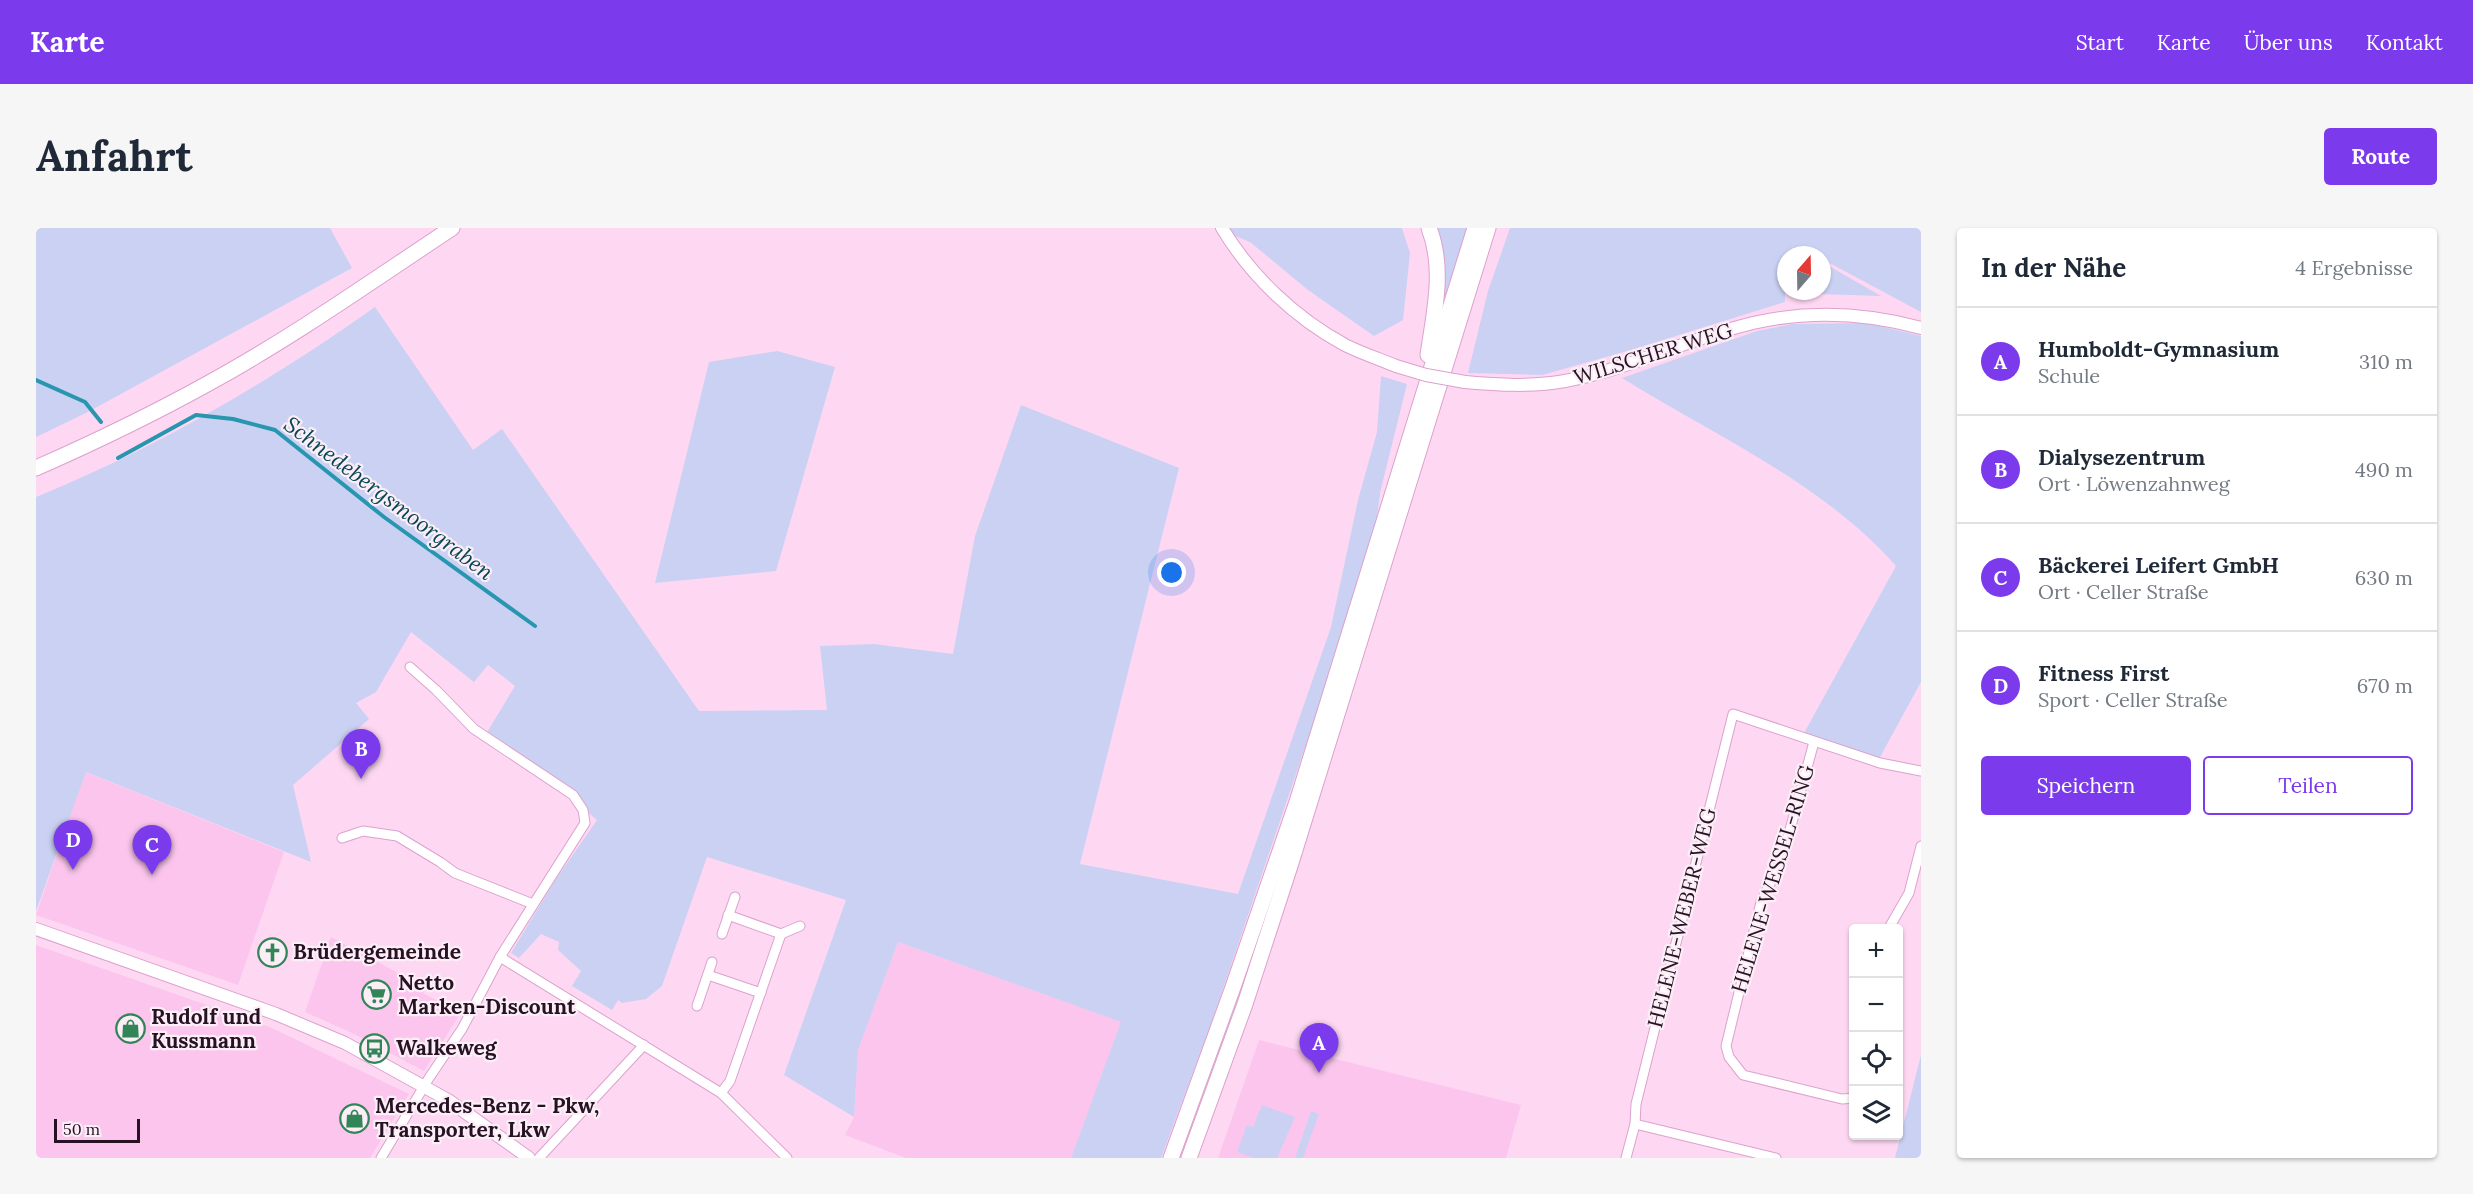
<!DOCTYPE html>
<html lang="de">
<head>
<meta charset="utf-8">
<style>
	:root { --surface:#fff; --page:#f6f6f7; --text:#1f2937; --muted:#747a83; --line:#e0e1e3; --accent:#7c3aed }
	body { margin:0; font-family:Lora,serif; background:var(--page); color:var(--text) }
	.controls { position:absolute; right:18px; bottom:18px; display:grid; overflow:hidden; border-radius:6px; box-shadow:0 2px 4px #0004 }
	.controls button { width:54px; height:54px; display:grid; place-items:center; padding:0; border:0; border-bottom:2px solid var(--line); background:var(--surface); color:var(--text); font:30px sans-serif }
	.compass { position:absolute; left:1741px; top:18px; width:54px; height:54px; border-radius:50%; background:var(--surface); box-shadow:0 2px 4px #0004; rotate:20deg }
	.scale { position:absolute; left:18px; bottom:15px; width:86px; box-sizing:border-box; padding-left:6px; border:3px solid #271223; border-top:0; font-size:16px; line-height:21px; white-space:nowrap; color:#271223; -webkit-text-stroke:4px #fbeef7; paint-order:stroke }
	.you { position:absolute; left:1136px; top:345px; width:21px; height:21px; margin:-15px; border:4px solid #fff; border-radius:50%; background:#1a73e8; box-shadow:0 0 0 9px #1a73e833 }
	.badge { display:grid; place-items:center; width:39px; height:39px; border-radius:50%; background:var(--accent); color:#fff; font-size:20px; font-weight:700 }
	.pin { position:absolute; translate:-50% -50px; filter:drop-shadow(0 2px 3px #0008) }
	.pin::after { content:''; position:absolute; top:32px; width:21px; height:18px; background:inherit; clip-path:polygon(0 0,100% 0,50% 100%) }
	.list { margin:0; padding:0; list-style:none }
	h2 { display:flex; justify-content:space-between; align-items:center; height:78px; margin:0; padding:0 24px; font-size:26px }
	h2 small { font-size:20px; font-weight:400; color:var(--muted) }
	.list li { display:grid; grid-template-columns:39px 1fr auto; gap:18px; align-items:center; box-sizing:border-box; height:108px; padding:0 24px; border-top:2px solid var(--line) }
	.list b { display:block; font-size:22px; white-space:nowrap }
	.list p { margin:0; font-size:20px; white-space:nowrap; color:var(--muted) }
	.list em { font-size:20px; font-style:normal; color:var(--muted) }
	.actions { display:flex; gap:12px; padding:18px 24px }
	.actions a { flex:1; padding:14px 0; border:2px solid var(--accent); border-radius:6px; text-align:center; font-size:21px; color:var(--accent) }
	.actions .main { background:var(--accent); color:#fff }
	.icon { flex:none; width:33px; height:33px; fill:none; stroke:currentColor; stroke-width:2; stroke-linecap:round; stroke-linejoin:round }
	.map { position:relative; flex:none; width:1885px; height:930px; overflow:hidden; border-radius:6px }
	header { display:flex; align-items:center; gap:36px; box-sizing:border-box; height:84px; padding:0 30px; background:var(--accent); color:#fff }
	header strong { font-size:28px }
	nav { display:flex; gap:33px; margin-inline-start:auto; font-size:21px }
	.intro { display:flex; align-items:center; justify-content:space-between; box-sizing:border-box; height:144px; padding:0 36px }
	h1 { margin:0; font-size:42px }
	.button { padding:15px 27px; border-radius:6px; background:var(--accent); color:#fff; font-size:21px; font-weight:700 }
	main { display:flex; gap:36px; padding:0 36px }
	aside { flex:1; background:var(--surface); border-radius:6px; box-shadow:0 2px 4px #0004 }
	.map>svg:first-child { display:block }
	.built { fill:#fcc5ed }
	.green { fill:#cad1f3 }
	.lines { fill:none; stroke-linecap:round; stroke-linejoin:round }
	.stream { stroke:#2896ae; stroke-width:4 }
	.minor-casing { stroke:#dca1cd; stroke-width:11 }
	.tertiary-casing { stroke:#dca1cd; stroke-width:14 }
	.primary-casing { stroke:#dca1cd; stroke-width:17 }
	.trunk-casing { stroke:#dca1cd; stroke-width:17 }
	.minor { stroke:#fff; stroke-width:9 }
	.tertiary { stroke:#fff; stroke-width:12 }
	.primary { stroke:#fff; stroke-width:15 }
	.trunk { stroke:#fff; stroke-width:15 }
	.tertiary-bridge-casing { stroke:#dca1cd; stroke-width:14; stroke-linecap:butt }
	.tertiary-bridge { stroke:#fff; stroke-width:12 }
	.labels { text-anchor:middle; stroke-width:4.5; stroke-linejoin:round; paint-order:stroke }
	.street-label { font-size:21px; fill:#271223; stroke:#fbeef7 }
	.poi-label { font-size:21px; font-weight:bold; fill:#271223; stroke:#fbeef7; text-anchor:start }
	.water-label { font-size:22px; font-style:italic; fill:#074754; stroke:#fbeef7 }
</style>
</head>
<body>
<header>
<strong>Karte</strong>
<nav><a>Start</a><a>Karte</a><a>Über uns</a><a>Kontakt</a></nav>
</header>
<div class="intro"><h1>Anfahrt</h1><a class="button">Route</a></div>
<main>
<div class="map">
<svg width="1885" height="930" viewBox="0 0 1885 930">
	<rect width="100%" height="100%" fill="#fed8f3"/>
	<g class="built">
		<polygon points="49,544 248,624 202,757 0,687"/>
		<polygon points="295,709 390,760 387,765 424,786 388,843 316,805 269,784"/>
		<polygon points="862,714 1086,794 1035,930 870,930 809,907 818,889 822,822"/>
		<polygon points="0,717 236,800 373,866 334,930 0,930"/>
		<polygon points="1223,812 1485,877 1470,930 1182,930"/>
	</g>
	<g class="green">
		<polygon points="0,0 294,0 316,40 50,185 0,209"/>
		<polygon points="1180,0 1366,0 1374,25 1367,92 1338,108 1272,62 1214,14"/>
		<polygon points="1399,0 1434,0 1402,99"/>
		<polygon points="1474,0 1885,0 1885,84 1786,31 1786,27 1778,27 1760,18 1775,27 1750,27 1750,63 1786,63 1786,34 1845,68 1749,65 1749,74 1595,122 1506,147 1432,145 1452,63"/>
		<path d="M339,79L437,222L466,201L663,483L791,482L784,418L838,416L917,426L939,308L985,177L1143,240L1044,636L1202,666L1295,399L1322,272L1341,204L1345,148L1371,156L1344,265L1340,298L1312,393L1175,796L1125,930H1035L1085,794L862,714L822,822L818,889L748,847L810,672L671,629L626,758L610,771L586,775L582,772L576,782L536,758L545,743L522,722L523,714L505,706L483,730L475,725L520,651L561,592L526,562L450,506L479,458L452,437L438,454L375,404L340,464L320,475L333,491L257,557L275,634L50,544L0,683V269C121,220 233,154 339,79Z"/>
		<path d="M1831,95L1885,108V454L1843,531L1767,507L1860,338C1787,255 1679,208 1586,150L1721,103L1756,96Z"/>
		<polygon points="741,123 799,139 740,343 619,355 673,134"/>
		<polygon points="1885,827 1885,930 1859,930"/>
		<polygon points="1226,877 1259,889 1241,930 1218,930 1201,924 1211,897 1217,899"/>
		<polygon points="1275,883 1283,886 1267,930 1259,930"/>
	</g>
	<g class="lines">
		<g class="stream">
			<polyline points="0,152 49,174 65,194"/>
			<polyline points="82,230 160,187 197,191 239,202 348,289 499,398"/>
		</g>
		<defs>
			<g id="minor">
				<polyline points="1778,514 1746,631 1725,674 1690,818 1693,829 1707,847 1806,871 1818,870"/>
				<polyline points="306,610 327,603 361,608 404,634 419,645 497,676"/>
				<polyline points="692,687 745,706 764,698"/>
				<polyline points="1853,700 1873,665 1885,618"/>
				<polyline points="686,706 699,669"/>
				<polyline points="464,729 685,865 751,930"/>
				<polyline points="672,747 725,765"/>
				<polyline points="661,778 676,734"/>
				<polyline points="685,865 694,853 745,706"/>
				<polyline points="1599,896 1740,930"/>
				<polyline points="345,930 393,850 426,801 464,729 549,595 547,582 537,567 438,501 400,462 374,439"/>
				<polyline points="503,930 608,817"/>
				<polyline points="1590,930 1599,896 1600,876 1697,486 1844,535 1885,543"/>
			</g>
			<g id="tertiary">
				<path d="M1186,0C1215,48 1259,90 1309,117C1325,125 1343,131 1360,138"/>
				<path d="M1429,154C1462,157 1496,159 1529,153C1594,141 1653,110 1717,95C1774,82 1830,85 1885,100"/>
				<polyline points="0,701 240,786 309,815 412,872 493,930"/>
			</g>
			<path id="primary" d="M0,240C59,214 117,186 173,155C257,109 336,53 416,0"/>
			<g id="trunk">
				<path d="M1392,127C1398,85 1409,41 1393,0"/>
				<polyline points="1135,930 1196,762 1261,574 1439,0"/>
				<polyline points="1153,930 1209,776 1254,638 1452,0"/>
			</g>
		</defs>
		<use href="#minor" class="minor-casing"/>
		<use href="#tertiary" class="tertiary-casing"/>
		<use href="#primary" class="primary-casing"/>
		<use href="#trunk" class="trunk-casing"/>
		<use href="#minor" class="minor"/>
		<use href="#tertiary" class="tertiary"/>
		<use href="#primary" class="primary"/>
		<use href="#trunk" class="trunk"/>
		<defs>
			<polyline id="tertiary-bridge" points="1360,138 1390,147 1429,154"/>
		</defs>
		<use href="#tertiary-bridge" class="tertiary-bridge-casing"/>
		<use href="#tertiary-bridge" class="tertiary-bridge"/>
	</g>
	<defs>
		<symbol id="church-ring" viewBox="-11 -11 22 22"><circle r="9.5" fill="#fbeef7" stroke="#318557" stroke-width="1.5"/><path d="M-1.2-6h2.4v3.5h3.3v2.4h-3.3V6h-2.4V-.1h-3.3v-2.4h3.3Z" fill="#318557"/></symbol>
		<symbol id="supermarket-ring" viewBox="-11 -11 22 22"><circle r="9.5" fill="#fbeef7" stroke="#318557" stroke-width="1.5"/><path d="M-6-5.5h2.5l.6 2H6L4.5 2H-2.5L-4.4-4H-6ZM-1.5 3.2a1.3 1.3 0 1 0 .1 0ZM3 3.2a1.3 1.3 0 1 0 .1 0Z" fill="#318557"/></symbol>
		<symbol id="shop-ring" viewBox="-11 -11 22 22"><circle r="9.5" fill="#fbeef7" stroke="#318557" stroke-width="1.5"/><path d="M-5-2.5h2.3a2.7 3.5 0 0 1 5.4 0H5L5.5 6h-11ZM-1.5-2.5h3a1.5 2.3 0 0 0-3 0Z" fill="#318557"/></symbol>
		<symbol id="bus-ring" viewBox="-11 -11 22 22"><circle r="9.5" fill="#fbeef7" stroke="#318557" stroke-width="1.5"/><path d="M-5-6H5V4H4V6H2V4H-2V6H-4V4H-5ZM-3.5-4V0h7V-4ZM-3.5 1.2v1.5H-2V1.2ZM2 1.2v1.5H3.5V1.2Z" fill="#318557"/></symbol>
	</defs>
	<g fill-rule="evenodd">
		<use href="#church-ring" x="220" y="708" width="33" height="33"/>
		<use href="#supermarket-ring" x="324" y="750" width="33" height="33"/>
		<use href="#shop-ring" x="78" y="784" width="33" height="33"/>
		<use href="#bus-ring" x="322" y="804" width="33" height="33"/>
		<use href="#shop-ring" x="302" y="874" width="33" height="33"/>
	</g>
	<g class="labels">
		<g class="street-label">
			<text transform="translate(1617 126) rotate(-17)" y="7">WILSCHER WEG</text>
			<text transform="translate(1737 651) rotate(-73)" y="7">HELENE-WESSEL-RING</text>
			<text transform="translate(1646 690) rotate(-76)" y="7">HELENE-WEBER-WEG</text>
		</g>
		<g class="poi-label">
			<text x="257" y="731">Brüdergemeinde</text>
			<text x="362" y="762">Netto<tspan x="362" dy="24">Marken-Discount</tspan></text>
			<text x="115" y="796">Rudolf und<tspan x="115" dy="24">Kussmann</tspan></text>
			<text x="360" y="827">Walkeweg</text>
			<text x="339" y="885">Mercedes-Benz - Pkw,<tspan x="339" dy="24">Transporter, Lkw</tspan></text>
		</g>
		<g class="water-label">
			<text transform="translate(353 270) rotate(37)" y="8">Schnedebergsmoorgraben</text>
		</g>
	</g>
</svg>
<div class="controls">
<button>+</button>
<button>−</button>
<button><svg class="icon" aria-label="locate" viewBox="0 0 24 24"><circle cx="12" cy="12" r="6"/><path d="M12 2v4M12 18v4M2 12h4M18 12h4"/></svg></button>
<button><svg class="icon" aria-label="layers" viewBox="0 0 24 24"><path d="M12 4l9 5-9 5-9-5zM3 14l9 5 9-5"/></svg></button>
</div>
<svg class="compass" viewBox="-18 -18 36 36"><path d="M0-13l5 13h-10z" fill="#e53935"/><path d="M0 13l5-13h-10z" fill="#747a83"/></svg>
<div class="scale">50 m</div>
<div class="you"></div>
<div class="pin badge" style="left:1283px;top:845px">A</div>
<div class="pin badge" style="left:325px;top:551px">B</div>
<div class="pin badge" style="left:116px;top:647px">C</div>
<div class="pin badge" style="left:37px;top:642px">D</div>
</div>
<aside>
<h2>In der Nähe<small>4 Ergebnisse</small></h2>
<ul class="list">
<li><span class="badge">A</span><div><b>Humboldt-Gymnasium</b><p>Schule</p></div><em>310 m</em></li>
<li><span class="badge">B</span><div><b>Dialysezentrum</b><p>Ort · Löwenzahnweg</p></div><em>490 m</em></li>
<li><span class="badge">C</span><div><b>Bäckerei Leifert GmbH</b><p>Ort · Celler Straße</p></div><em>630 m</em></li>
<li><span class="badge">D</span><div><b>Fitness First</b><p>Sport · Celler Straße</p></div><em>670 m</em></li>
</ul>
<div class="actions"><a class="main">Speichern</a><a>Teilen</a></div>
</aside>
</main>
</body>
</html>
